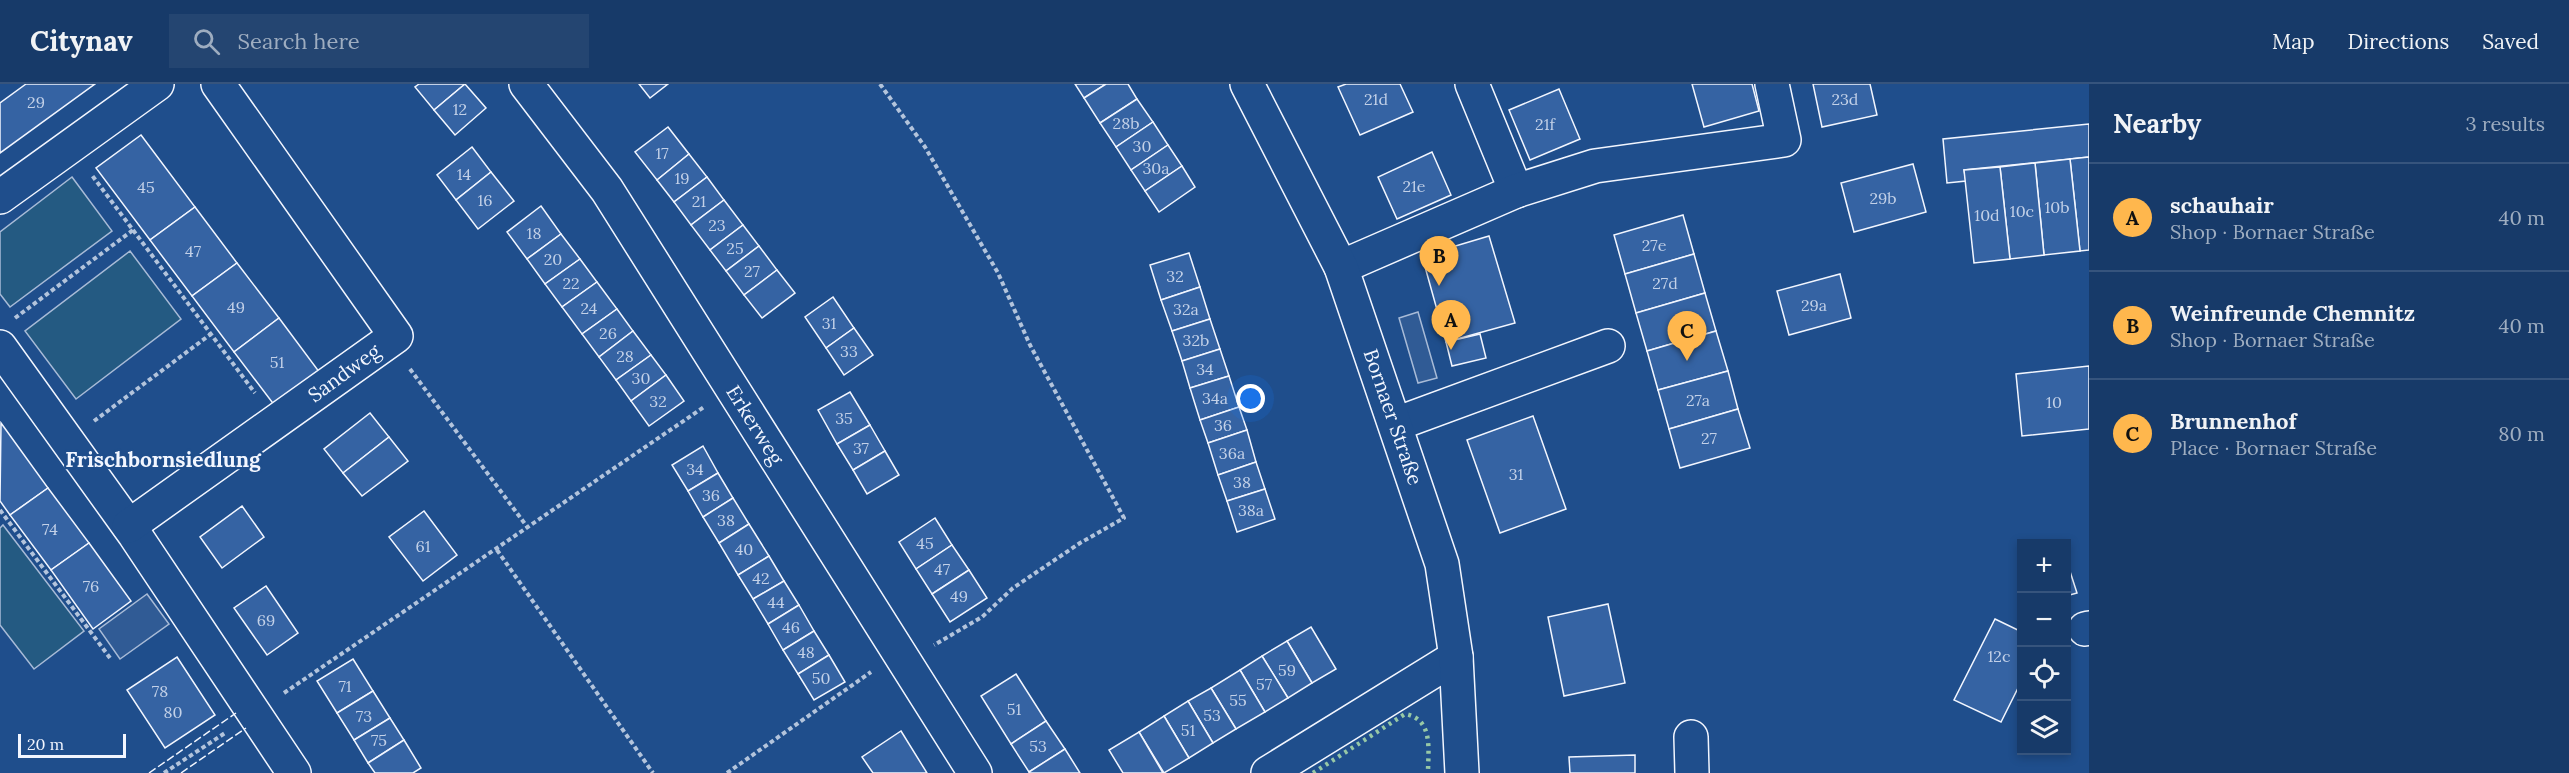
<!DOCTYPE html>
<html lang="en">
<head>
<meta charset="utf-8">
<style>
	:root { --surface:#173a69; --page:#244571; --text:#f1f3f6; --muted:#9eadc0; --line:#36547d; --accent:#ffb74d }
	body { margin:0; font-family:Lora,serif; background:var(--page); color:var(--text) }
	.controls { position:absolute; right:18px; bottom:18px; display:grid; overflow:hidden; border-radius:0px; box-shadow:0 3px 9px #0003 }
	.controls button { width:54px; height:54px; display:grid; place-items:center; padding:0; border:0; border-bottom:2px solid var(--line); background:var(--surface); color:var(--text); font:30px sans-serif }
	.scale { position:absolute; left:18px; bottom:15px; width:108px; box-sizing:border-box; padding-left:6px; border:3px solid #f2f6ff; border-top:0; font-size:16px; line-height:21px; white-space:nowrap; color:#f2f6ff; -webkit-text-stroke:4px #1f4e8c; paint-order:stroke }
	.you { position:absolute; left:1251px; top:315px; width:21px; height:21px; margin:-15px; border:4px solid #fff; border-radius:50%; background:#1a73e8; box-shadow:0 0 0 9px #1a73e833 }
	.badge { display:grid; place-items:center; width:39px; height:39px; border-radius:50%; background:var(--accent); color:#111; font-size:20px; font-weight:700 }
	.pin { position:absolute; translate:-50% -50px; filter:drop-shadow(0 2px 3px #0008) }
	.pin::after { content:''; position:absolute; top:32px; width:21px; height:18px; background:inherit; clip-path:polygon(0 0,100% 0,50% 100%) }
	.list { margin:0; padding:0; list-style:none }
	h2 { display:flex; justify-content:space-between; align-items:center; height:78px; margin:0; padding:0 24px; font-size:26px }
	h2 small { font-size:20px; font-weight:400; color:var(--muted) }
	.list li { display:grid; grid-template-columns:39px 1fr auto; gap:18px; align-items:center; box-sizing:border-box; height:108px; padding:0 24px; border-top:2px solid var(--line) }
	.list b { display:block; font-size:22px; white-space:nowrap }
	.list p { margin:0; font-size:20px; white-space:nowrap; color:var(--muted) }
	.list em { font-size:20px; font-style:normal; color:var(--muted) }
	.icon { flex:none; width:33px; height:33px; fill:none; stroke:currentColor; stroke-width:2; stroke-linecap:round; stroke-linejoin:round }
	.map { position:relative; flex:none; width:2089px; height:689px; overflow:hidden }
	header { display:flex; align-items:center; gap:36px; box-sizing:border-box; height:84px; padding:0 30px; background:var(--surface); border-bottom:2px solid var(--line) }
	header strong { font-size:28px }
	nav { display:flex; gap:33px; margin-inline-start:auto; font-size:21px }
	.search { width:420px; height:54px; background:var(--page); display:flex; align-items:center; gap:15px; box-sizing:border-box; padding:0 21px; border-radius:0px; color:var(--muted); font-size:22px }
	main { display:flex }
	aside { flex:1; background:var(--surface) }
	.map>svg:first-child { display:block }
	.green { fill:#245a82; stroke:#a8bbd7; stroke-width:1.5 }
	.parking { fill:#305b95; stroke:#a8bbd7; stroke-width:1.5 }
	.building { fill:#3563a3; stroke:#f2f6ff; stroke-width:1.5 }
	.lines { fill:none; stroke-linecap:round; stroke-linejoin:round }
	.minor-casing { stroke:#f2f6ff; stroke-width:36 }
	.major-casing { stroke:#f2f6ff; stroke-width:36 }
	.path { stroke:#b3c4dc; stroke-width:4; stroke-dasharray:4.5 3; stroke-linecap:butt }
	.minor { stroke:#1f4e8c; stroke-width:33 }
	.major { stroke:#1f4e8c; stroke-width:33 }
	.hedge { stroke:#97c8a6; stroke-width:4.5; stroke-dasharray:3 4.5; stroke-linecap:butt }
	.fence { stroke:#f2f6ff; stroke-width:1.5; stroke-dasharray:8 3; stroke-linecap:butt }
	.labels { text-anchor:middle; stroke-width:4.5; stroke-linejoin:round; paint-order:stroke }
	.number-label { font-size:16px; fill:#c3d1e8 }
	.street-label { font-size:20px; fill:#f2f6ff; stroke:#1f4e8c }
	.neighbourhood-label { font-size:21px; font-weight:bold; fill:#f2f6ff; stroke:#1f4e8c }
</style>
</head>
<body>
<header>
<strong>Citynav</strong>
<div class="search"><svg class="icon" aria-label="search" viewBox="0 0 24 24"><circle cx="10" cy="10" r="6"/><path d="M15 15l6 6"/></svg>Search here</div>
<nav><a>Map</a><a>Directions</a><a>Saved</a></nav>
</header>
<main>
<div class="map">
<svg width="2089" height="689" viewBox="0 0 2089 689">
	<rect width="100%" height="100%" fill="#1f4e8c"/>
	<g class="green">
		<polygon points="72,93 112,147 10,223 0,210 0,148"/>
		<polygon points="130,167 181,235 76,315 25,247"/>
		<polygon points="3,441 84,547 34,585 0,541 0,444"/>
	</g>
	<g class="parking">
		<polygon points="1418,228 1437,294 1418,299 1399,234"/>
		<polygon points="147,510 169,540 120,575 99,545"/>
	</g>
	<g class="building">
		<polygon points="26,0 95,0 0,69 0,19"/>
		<polygon points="419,0 465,0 434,26 415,3"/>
		<polygon points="465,0 486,24 455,51 434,26"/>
		<polygon points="639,0 668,0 650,14"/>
		<polygon points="1075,0 1106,0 1084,14"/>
		<polygon points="1106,0 1128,0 1137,15 1100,39 1084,14"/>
		<polygon points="1346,0 1400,0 1413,28 1360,51 1338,3"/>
		<polygon points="1692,0 1752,0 1759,27 1704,43"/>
		<polygon points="1813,0 1870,0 1877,31 1822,43"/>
		<polygon points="1559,5 1580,55 1530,76 1509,26"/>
		<polygon points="1137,15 1153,38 1116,63 1100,39"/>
		<polygon points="1153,38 1168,61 1131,86 1116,63"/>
		<polygon points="2089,40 2089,73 1964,86 1966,97 1947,99 1943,55"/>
		<polygon points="668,43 689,70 657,96 635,68"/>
		<polygon points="141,51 195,123 150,156 96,84"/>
		<polygon points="1168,61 1182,82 1145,107 1131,86"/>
		<polygon points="472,63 491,88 456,116 437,91"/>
		<polygon points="1432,68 1451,111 1397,135 1378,93"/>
		<polygon points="689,70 707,93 674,118 657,96"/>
		<polygon points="2089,73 2089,166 2080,167 2070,75"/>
		<polygon points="2070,75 2080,167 2044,171 2035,79"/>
		<polygon points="2035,79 2044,171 2010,175 2000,83"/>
		<polygon points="1913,80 1926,128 1854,148 1841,99"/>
		<polygon points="1182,82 1195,103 1159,128 1145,107"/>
		<polygon points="2000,83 2010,175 1974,179 1964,86"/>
		<polygon points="491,88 514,117 478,145 456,116"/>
		<polygon points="707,93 724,116 691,141 674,118"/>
		<polygon points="724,116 743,141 710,166 691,141"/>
		<polygon points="541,122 561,150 527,175 507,148"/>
		<polygon points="195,123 237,179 192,212 150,156"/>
		<polygon points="1683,131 1694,170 1625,190 1614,151"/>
		<polygon points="743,141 759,162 726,187 710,166"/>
		<polygon points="561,150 580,175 545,200 527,175"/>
		<polygon points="1489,152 1515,239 1446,258 1422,172"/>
		<polygon points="759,162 777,186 744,211 726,187"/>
		<polygon points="1189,169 1200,203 1161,216 1150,181"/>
		<polygon points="1694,170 1705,209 1636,229 1625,190"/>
		<polygon points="580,175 597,198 562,223 545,200"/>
		<polygon points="237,179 279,234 234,268 192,212"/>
		<polygon points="777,186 795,209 762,234 744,211"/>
		<polygon points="1840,190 1851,234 1789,251 1777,207"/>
		<polygon points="597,198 617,225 582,250 562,223"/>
		<polygon points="1200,203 1210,235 1172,247 1161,216"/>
		<polygon points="1705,209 1716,247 1647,267 1636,229"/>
		<polygon points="833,213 854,244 826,264 805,233"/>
		<polygon points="617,225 633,247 599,273 582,250"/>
		<polygon points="279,234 320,289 275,322 234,268"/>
		<polygon points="1210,235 1220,265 1182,277 1172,247"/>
		<polygon points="854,244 873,271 844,291 826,264"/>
		<polygon points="633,247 651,271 616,296 599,273"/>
		<polygon points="1716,247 1728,287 1658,306 1647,267"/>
		<polygon points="1480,250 1486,274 1452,282 1446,258"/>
		<polygon points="1220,265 1229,292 1190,304 1182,277"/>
		<polygon points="651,271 666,291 631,317 616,296"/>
		<polygon points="2089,282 2089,345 2022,352 2016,290"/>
		<polygon points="1728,287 1738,325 1669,345 1658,306"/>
		<polygon points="666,291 684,317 649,342 631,317"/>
		<polygon points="1229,292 1239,323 1200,336 1190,304"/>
		<polygon points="850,308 870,341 837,360 818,326"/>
		<polygon points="1239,323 1247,346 1208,359 1200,336"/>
		<polygon points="1738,325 1750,364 1680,384 1669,345"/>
		<polygon points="370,329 389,353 343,389 324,365"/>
		<polygon points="1533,332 1566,425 1500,449 1467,356"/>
		<polygon points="1,339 48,404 10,431 0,417"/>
		<polygon points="870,341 885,367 853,386 837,360"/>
		<polygon points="1247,346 1256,378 1218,391 1208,359"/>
		<polygon points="389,353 408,377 362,412 343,389"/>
		<polygon points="703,362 718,389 688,407 672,381"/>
		<polygon points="885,367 899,391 867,410 853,386"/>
		<polygon points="1256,378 1265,405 1227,417 1218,391"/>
		<polygon points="718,389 733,414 703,433 688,407"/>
		<polygon points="48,404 89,459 51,486 10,431"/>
		<polygon points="1265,405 1275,435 1237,448 1227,417"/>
		<polygon points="733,414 749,440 719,459 703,433"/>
		<polygon points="242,422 264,453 222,484 200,453"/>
		<polygon points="424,427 457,471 423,497 389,453"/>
		<polygon points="935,434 952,461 916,485 899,458"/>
		<polygon points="749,440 769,472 738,491 719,459"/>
		<polygon points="89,459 131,517 93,545 51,486"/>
		<polygon points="952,461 969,486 932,510 916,485"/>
		<polygon points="769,472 784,497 753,515 738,491"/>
		<polygon points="2066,475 2077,509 2066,512"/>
		<polygon points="969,486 987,514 950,538 932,510"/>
		<polygon points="784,497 799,521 768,540 753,515"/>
		<polygon points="266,502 298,549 267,571 234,524"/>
		<polygon points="1608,520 1625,599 1564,612 1548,533"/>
		<polygon points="799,521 814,547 783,566 768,540"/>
		<polygon points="1995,535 2022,548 2022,596 2001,638 1954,616"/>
		<polygon points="1311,543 1336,585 1312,599 1287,557"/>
		<polygon points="814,547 829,571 798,590 783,566"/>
		<polygon points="1287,557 1312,599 1288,614 1262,572"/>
		<polygon points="829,571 845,598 814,616 798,590"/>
		<polygon points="1262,572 1288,614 1265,628 1240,586"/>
		<polygon points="177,573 215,631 165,664 127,606"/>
		<polygon points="353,575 373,607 337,629 317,597"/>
		<polygon points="1240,586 1265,628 1236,645 1211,604"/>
		<polygon points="1016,590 1046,637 1011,660 981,612"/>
		<polygon points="1211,604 1236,645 1213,659 1188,617"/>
		<polygon points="373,607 390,634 354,656 337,629"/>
		<polygon points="1188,617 1213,659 1189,674 1164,632"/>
		<polygon points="1164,632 1189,674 1164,689 1139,648"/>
		<polygon points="390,634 404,656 368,679 354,656"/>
		<polygon points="1046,637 1065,665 1029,688 1011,660"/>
		<polygon points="901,647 927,689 873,689 862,673"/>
		<polygon points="1139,648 1163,689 1123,689 1109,666"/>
		<polygon points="404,656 421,684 413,689 375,689 368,679"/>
		<polygon points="1065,665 1080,689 1030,689 1029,688"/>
		<polygon points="1635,671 1635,689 1570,689 1569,673"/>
	</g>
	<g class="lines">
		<defs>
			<g id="minor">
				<polyline points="526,0 607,106 975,689"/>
				<polyline points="1472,0 1516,107"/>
				<polyline points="0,113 157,0"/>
				<polyline points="1341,183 1516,107 1595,82 1784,56 1772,0"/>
				<polyline points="0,263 135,451 294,689"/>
				<polyline points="1396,340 1608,262"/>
				<polyline points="129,442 396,252 218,0"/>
				<polyline points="2085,545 2089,544"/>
				<polyline points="1691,653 1692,689"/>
				<polyline points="1268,689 1456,573"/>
			</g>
			<polyline id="major" points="1247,0 1341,183 1442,480 1456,573 1462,689"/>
		</defs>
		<use href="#minor" class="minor-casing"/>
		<use href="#major" class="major-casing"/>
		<g class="path">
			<polyline points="880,0 925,63 998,189 1030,261 1124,434 1080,459 1013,504 982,533 934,561"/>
			<polyline points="133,146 255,309"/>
			<polyline points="15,234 133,146 91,90"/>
			<polyline points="410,285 528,444"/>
			<polyline points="94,337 211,250"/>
			<polyline points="0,426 110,574"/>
			<polyline points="497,466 653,689"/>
			<polyline points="284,609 704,323"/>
			<polyline points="164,689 225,649"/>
			<polyline points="727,689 871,588"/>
		</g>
		<use href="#minor" class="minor"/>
		<use href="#major" class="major"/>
		<path class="hedge" d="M1313,689L1405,630C1434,635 1428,667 1428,689"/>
		<g class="fence">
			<polyline points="149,689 236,629"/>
			<polyline points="181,689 246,644"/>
		</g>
	</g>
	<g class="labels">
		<g class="number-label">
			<text x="1376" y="21">21d</text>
			<text x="1845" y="21">23d</text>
			<text x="36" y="24">29</text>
			<text x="460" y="31">12</text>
			<text x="1126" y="45">28b</text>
			<text x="1545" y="46">21f</text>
			<text x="1142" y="68">30</text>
			<text x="662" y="75">17</text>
			<text x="1156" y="90">30a</text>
			<text x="464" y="96">14</text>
			<text x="682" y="100">19</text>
			<text x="1414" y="108">21e</text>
			<text x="146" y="109">45</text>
			<text x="1883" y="120">29b</text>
			<text x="485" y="122">16</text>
			<text x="699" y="123">21</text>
			<text x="2057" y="129">10b</text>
			<text x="2022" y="133">10c</text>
			<text x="1987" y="137">10d</text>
			<text x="717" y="147">23</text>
			<text x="534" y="155">18</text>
			<text x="1654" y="167">27e</text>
			<text x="735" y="170">25</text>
			<text x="193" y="173">47</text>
			<text x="553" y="181">20</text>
			<text x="752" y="193">27</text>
			<text x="1175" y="198">32</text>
			<text x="571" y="205">22</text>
			<text x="1665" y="205">27d</text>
			<text x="1814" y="227">29a</text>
			<text x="236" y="229">49</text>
			<text x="589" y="230">24</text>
			<text x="1186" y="231">32a</text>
			<text x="829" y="245">31</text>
			<text x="608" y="255">26</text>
			<text x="1196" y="262">32b</text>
			<text x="849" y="273">33</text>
			<text x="625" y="278">28</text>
			<text x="277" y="284">51</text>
			<text x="1205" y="291">34</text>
			<text x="641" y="300">30</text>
			<text x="1215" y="320">34a</text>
			<text x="1698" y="322">27a</text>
			<text x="658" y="323">32</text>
			<text x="2054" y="324">10</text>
			<text x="844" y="340">35</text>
			<text x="1223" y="347">36</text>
			<text x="1709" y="360">27</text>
			<text x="861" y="370">37</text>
			<text x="1232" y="375">36a</text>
			<text x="695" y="391">34</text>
			<text x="1516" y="396">31</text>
			<text x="1242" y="404">38</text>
			<text x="711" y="417">36</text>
			<text x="1251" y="432">38a</text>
			<text x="726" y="442">38</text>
			<text x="50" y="451">74</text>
			<text x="925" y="465">45</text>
			<text x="423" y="468">61</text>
			<text x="744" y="471">40</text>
			<text x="942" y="491">47</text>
			<text x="761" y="500">42</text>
			<text x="91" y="508">76</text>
			<text x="959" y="518">49</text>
			<text x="776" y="524">44</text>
			<text x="266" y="542">69</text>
			<text x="791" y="549">46</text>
			<text x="806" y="574">48</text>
			<text x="1999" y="578">12c</text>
			<text x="1287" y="592">59</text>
			<text x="821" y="600">50</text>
			<text x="1264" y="606">57</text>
			<text x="345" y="608">71</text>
			<text x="160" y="613">78</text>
			<text x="1238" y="622">55</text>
			<text x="1014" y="631">51</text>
			<text x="173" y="634">80</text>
			<text x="1212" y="637">53</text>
			<text x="364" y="638">73</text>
			<text x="1188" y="652">51</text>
			<text x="379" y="662">75</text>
			<text x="1038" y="668">53</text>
		</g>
		<g class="street-label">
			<text transform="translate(344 289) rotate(-36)" y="7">Sandweg</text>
			<text transform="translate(1393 333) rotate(71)" y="7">Bornaer Straße</text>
			<text transform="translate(755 341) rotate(58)" y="7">Erkerweg</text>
		</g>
		<g class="neighbourhood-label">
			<text x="163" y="383">Frischbornsiedlung</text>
		</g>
	</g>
</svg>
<div class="controls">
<button>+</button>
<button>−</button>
<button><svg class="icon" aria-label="locate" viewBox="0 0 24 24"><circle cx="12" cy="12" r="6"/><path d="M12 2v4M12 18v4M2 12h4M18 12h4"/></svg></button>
<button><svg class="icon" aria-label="layers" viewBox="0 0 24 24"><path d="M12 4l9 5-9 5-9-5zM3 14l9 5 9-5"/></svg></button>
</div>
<div class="scale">20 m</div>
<div class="you"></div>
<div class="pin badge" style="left:1451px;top:266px">A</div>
<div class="pin badge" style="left:1439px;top:202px">B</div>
<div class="pin badge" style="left:1687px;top:277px">C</div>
</div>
<aside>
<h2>Nearby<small>3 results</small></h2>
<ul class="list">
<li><span class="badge">A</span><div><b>schauhair</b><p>Shop · Bornaer Straße</p></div><em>40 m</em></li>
<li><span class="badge">B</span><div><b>Weinfreunde Chemnitz</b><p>Shop · Bornaer Straße</p></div><em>40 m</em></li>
<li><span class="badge">C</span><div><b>Brunnenhof</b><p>Place · Bornaer Straße</p></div><em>80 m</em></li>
</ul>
</aside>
</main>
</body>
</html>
